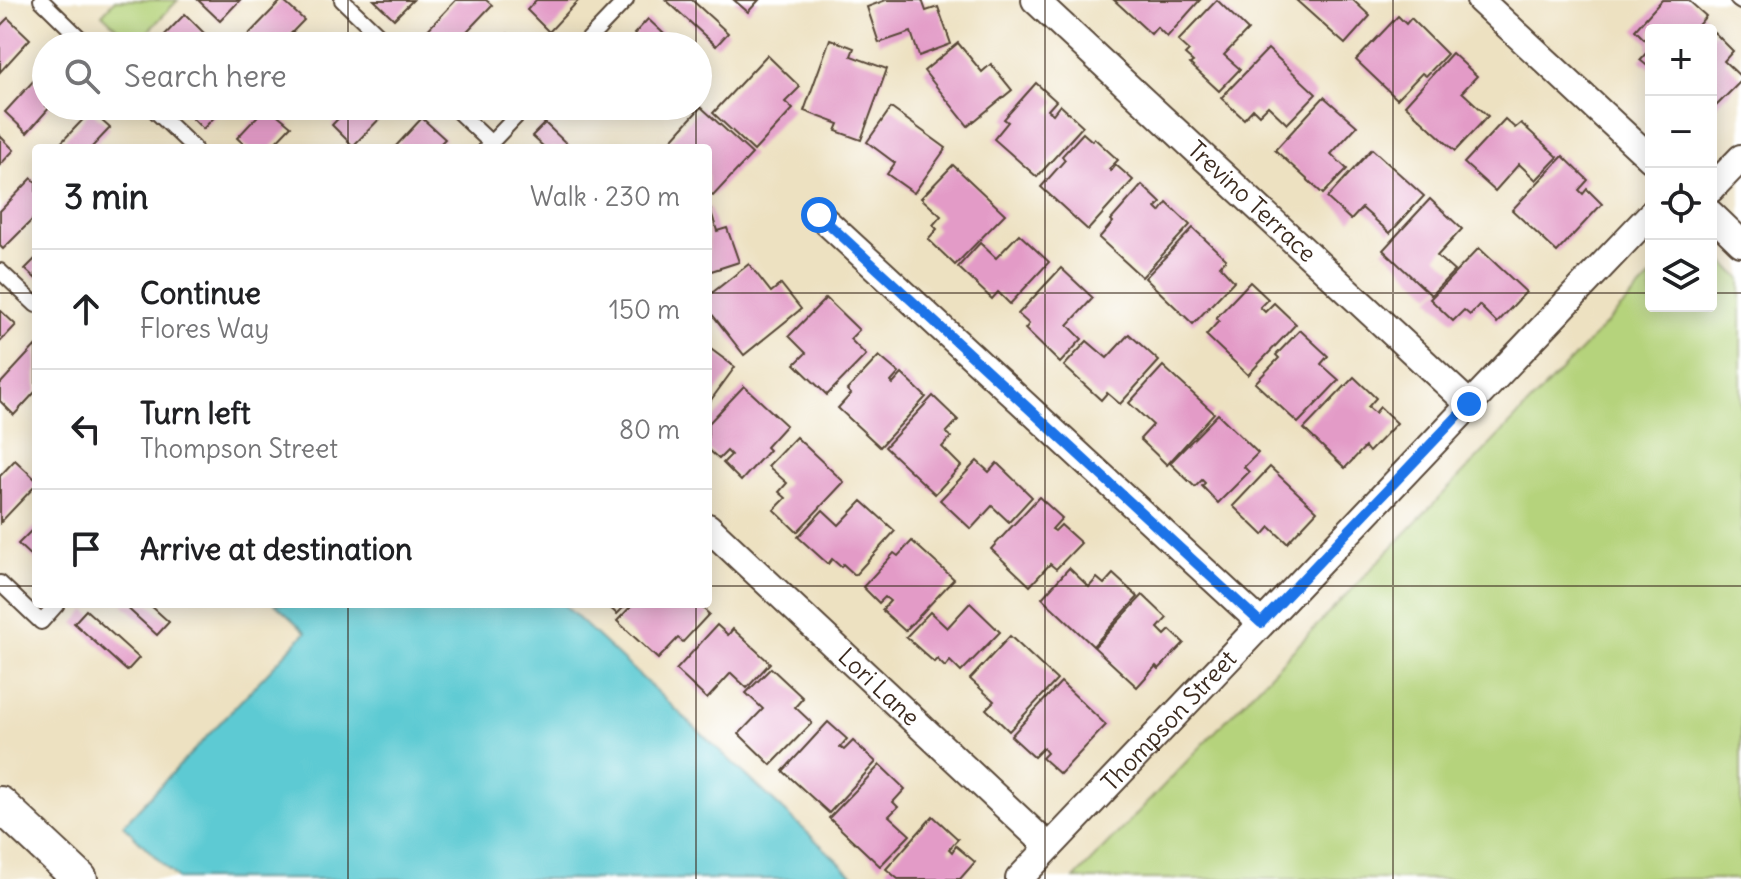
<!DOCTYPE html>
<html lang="en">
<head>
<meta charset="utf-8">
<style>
	:root { --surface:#fff; --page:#f2f2f2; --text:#202124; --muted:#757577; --line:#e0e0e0 }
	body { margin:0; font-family:Delius,sans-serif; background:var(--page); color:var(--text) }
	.controls { position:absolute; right:24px; top:24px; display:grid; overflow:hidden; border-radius:8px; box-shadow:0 4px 20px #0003 }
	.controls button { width:72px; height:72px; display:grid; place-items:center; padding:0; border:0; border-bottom:2px solid var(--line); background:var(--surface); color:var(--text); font:40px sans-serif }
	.stop { position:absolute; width:24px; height:24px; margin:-18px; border:6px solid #1a73e8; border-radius:50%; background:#fff }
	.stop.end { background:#1a73e8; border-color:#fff; box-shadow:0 2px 8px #0008 }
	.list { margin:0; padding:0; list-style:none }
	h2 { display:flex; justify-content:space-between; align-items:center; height:104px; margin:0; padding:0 32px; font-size:34px }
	h2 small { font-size:26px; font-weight:400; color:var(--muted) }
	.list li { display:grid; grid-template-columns:52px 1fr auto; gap:24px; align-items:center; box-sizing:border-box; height:120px; padding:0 32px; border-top:2px solid var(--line) }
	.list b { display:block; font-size:30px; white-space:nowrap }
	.list p { margin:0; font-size:26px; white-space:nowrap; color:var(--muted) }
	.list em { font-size:26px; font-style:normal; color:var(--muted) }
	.icon { flex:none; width:44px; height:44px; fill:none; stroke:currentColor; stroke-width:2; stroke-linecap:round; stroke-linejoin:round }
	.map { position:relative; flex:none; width:1741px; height:879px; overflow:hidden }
	.search { position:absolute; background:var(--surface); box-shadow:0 4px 20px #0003; left:32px; top:32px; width:680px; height:88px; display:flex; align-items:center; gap:20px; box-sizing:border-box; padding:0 28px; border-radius:44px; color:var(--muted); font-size:30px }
	.panel { position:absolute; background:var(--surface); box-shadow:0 4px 20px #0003; left:32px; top:144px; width:680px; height:464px; border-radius:8px }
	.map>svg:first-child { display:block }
	.green { fill:#b5d37b; stroke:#787e4c; stroke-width:2 }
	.water { fill:#5dcad3; stroke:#4c7a78; stroke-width:2 }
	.building { fill:#e39bc7 }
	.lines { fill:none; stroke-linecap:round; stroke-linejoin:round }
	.service-casing { stroke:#564536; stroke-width:18 }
	.minor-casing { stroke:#564536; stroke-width:30 }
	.tertiary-casing { stroke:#564536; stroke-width:38 }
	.service { stroke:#fff; stroke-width:14 }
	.minor { stroke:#fff; stroke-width:26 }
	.tertiary { stroke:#fff; stroke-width:34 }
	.route { stroke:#1a73e8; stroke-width:10 }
	.grid { fill:none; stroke:#3b2a1e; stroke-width:2; stroke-opacity:0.55 }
	.labels { text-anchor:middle; stroke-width:6; stroke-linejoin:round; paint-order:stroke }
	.street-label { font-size:24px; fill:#3b2a1e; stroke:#fff }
</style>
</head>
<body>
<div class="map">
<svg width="1741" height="879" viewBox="0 0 1741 879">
	<rect width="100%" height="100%" fill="#fff"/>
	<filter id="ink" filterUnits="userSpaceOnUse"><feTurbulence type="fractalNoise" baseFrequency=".0125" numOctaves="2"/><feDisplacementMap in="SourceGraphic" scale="16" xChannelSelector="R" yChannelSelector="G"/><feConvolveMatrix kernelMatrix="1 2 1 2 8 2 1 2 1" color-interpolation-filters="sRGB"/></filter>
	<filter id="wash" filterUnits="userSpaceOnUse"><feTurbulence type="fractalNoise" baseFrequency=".006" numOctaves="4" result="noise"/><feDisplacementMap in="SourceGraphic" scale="32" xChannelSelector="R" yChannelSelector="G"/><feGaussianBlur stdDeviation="1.8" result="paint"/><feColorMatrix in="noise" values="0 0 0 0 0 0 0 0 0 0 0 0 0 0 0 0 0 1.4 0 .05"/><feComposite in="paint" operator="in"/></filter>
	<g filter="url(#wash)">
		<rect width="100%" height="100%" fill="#ede1c1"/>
		<g class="green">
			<polygon points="115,0 178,0 135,45 102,14"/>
			<polygon points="1711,250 1741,279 1741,879 1074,879 1651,277 1651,306 1711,306"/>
		</g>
		<polygon class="water" points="275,604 563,604 857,879 178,879 123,825 306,632"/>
		<g id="blocks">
			<g class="building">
				<polygon points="198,0 240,0 220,21"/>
				<polygon points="282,0 304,20 279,46 255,46 246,37"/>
				<polygon points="374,0 413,0 394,19"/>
				<polygon points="456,0 486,0 492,5 453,46 429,46 420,38"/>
				<polygon points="536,0 579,0 549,32 527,10"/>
				<polygon points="666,0 692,0 728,33 716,46"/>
				<polygon points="734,0 759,0 748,12"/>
				<polygon points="886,0 922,0 926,11 938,7 951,44 919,56 911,32 879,43 867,7"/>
				<polygon points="1114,0 1200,0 1167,37 1157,27 1151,34"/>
				<polygon points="1217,0 1248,30 1224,55 1240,69 1219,91 1190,64 1193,62 1185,55 1189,51 1178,41"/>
				<polygon points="1296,0 1353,0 1370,16 1345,44"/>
				<polygon points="1662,0 1688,0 1706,16 1694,30 1651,30 1651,69 1640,60 1649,50 1647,47 1649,44 1635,30"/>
				<polygon points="185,14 208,37 199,46 154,46"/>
				<polygon points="1398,16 1406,24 1411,18 1447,54 1426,76 1422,73 1397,99 1356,60"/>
				<polygon points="8,18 30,39 0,72 0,26"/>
				<polygon points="648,19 677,46 646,46 634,34"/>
				<polygon points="1714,32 1733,51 1724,61 1741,77 1741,81 1711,111 1711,36"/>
				<polygon points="508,34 521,46 497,46"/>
				<polygon points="830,39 854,48 851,56 887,69 861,140 836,131 839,124 804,111"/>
				<polygon points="958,43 982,72 991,64 1012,90 968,126 924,71"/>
				<polygon points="1268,49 1316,94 1287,124 1268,106 1259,115 1253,109 1244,119 1221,98"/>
				<polygon points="1452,53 1477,76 1462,92 1488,116 1455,151 1405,105"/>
				<polygon points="767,55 800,87 785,102 793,109 754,151 713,113"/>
				<polygon points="46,67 46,106 51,106 27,133 5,112"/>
				<polygon points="1036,83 1056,101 1048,110 1053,114 1060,105 1083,126 1037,177 994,139 1008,122 1004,119"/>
				<polygon points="1324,97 1357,126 1331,154 1347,169 1323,194 1275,150"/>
				<polygon points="180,106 225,106 203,129"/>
				<polygon points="267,106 291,126 270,148 248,148 237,138"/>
				<polygon points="350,106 392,106 353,146 332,125"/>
				<polygon points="701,107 752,154 713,196 708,192 708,148 664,148"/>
				<polygon points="891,108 946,148 914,193 887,174 895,163 867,142"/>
				<polygon points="91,111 110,128 91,148 56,148"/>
				<polygon points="422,118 445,139 436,148 394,148"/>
				<polygon points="1505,119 1515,128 1521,123 1558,157 1536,180 1519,164 1495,191 1464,163"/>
				<polygon points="545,123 571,148 545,148 532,136"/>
				<polygon points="1083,133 1092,141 1094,138 1118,160 1109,169 1111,171 1116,165 1133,180 1088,230 1041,187 1065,160 1062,156"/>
				<polygon points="0,136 14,150 0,165"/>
				<polygon points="1372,149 1424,196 1390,233 1362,208 1351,220 1327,198"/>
				<polygon points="1563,156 1588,180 1579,190 1583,194 1587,189 1602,204 1557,252 1512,210"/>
				<polygon points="953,165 1005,214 955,265 928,239 937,229 933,225 941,216 921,198"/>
				<polygon points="32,178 36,183 36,216 3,249 0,246 0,211"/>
				<polygon points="1142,185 1161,203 1156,208 1160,212 1167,203 1190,225 1142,277 1099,238 1113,222 1111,220"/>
				<polygon points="1430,199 1462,229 1437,256 1454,271 1431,295 1383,250"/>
				<polygon points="709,205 717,231 727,228 739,262 708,272"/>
				<polygon points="1193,228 1226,259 1220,266 1234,281 1193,324 1145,278"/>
				<polygon points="1019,234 1049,262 1010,304 998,292 992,299 958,267 980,243 996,258"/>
				<polygon points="1479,248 1526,292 1497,323 1479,305 1470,315 1464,310 1453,321 1430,299"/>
				<polygon points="36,258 36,279 25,269"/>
				<polygon points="749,264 771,292 781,284 801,309 744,355 708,309 708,296"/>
				<polygon points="1061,268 1093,298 1068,325 1082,339 1060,363 1025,329 1029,324 1018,314"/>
				<polygon points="1250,282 1268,299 1260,307 1265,312 1274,303 1296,324 1248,375 1206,335 1219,321 1216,318"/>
				<polygon points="826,298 859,330 850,339 866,355 827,395 795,364 806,353 789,336"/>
				<polygon points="0,310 16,325 0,342"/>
				<polygon points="1300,330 1328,356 1321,364 1339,380 1298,423 1255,383 1279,358 1276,355"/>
				<polygon points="1129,334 1159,361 1120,404 1107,393 1101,400 1064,366 1087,341 1107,358"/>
				<polygon points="36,345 36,391 14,415 0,401 0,384"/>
				<polygon points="708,347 735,367 708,404"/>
				<polygon points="879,356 899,373 891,382 893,384 902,374 926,397 880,447 838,408 851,394 847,390"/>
				<polygon points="1163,366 1214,413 1167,465 1140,439 1153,425 1129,403"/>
				<polygon points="1354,377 1376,398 1368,407 1375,413 1380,407 1397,423 1369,452 1365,447 1345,468 1304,429"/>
				<polygon points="744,386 786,425 766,447 769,450 741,481 723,463 731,455 727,451 719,459 708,449 708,424"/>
				<polygon points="933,396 958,420 946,433 951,437 942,447 961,466 935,494 885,447"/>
				<polygon points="1218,414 1258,453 1244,467 1249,472 1218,503 1202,486 1205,483 1202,480 1195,487 1170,463"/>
				<polygon points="796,437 844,482 797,532 774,510 786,498 779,492 787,483 768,466"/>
				<polygon points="15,460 36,480 36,485 0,523 0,476"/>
				<polygon points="977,461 989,472 997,463 1032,497 1009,522 992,506 971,529 940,500"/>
				<polygon points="1270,467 1317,511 1287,543 1270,527 1263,535 1233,506"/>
				<polygon points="1039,497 1062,518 1052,529 1055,531 1061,525 1081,543 1056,569 1050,564 1030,586 991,549"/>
				<polygon points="862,501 895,531 855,575 843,564 841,567 832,559 828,564 798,537 823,510 839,525"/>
				<polygon points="36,526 36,561 18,544"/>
				<polygon points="912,541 954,579 905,631 882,610 890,601 885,597 879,603 863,587 894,553 898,556"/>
				<polygon points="1069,568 1089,587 1097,578 1104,584 1113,574 1138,597 1093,646 1042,598"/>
				<polygon points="1143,595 1167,618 1158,628 1165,635 1170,630 1184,643 1159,669 1156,666 1137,687 1094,647"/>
				<polygon points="970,603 1000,632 961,672 950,661 945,667 937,659 934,662 906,637 930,612 947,628"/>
				<polygon points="123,604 149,604 169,622 157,635"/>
				<polygon points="606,604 627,604 617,614"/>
				<polygon points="633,604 684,604 686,606 698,604 709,614 683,642 678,638 658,659 617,621"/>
				<polygon points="86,610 139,658 127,671 74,623"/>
				<polygon points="717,625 728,635 733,629 770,663 747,688 731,673 707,699 676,670"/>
				<polygon points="1010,636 1057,680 1009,731 986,709 994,701 970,679"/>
				<polygon points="771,668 803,698 795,707 812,723 771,765 739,734 763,709 746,693"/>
				<polygon points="1061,682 1106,725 1060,774 1042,758 1047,753 1043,748 1034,757 1011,736"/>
				<polygon points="828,722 847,739 840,747 844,750 853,741 876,762 829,813 783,771"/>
				<polygon points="880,765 905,789 893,802 898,807 889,816 910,835 880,866 829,818"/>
				<polygon points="933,816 958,839 949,849 952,852 956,846 975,862 960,879 898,879 886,869"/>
			</g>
		</g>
	</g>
	<g filter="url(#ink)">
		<use href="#blocks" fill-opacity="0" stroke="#564536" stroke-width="2"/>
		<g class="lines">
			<defs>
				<g id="service">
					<polyline points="41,0 88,46"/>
					<polyline points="342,0 390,46"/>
					<polyline points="1738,0 1741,2"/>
					<polyline points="582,46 626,0"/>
					<polyline points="150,106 194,148"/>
					<polyline points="452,106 491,143"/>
					<polyline points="486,148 526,106"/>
					<polyline points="0,271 36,305"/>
					<polyline points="0,583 41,622 57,604"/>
				</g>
				<g id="minor">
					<path id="s1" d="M1035,0L1469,404"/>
					<polyline points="1480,0 1651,159"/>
					<polyline points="1711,189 1741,158"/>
					<polyline points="1711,214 1741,243"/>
					<polyline points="819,215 1261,623"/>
					<path id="s2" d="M708,527L1049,847"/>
					<path id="s3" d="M1019,879L1651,214"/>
				</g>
				<polyline id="tertiary" points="0,804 80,879"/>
			</defs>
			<use href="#service" class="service-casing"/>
			<use href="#minor" class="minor-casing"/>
			<use href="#tertiary" class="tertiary-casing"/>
			<use href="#service" class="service"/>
			<use href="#minor" class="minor"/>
			<use href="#tertiary" class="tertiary"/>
		</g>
	</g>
	<g class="lines" filter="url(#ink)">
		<polyline class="route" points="819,215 1261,623 1469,404"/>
	</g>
	<path class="grid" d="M348,0V46M696,0V46M1045,0V879M1393,0V879M348,106V148M696,106V148M0,293H36M708,293H1651M1711,293H1741M0,586H36M708,586H1741M348,604V879M696,604V879"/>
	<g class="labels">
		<g class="street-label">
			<text dy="8" stroke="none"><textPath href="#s1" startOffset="296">Trevino Terrace</textPath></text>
			<text dy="8" stroke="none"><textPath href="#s2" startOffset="234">Lori Lane</textPath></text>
			<text dy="8" stroke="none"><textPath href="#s3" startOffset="218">Thompson Street</textPath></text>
		</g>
	</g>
</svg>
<div class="controls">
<button>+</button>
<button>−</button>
<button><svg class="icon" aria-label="locate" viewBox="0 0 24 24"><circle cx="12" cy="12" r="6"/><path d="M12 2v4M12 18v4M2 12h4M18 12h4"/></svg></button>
<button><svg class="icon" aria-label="layers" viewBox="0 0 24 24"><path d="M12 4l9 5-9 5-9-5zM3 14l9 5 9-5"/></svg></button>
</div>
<div class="stop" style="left:819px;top:215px"></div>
<div class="stop end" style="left:1469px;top:404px"></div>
<div class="search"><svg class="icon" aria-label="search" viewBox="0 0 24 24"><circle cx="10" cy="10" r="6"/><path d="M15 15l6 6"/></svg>Search here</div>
<section class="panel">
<h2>3 min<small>Walk · 230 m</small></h2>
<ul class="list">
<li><svg class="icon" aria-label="ahead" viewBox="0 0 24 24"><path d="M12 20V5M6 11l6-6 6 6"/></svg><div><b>Continue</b><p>Flores Way</p></div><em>150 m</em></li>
<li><svg class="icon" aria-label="left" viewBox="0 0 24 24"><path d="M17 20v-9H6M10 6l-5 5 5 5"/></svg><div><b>Turn left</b><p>Thompson Street</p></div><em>80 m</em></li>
<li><svg class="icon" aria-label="arrive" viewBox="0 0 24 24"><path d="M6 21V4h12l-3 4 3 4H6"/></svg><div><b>Arrive at destination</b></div></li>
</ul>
</section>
</div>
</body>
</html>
